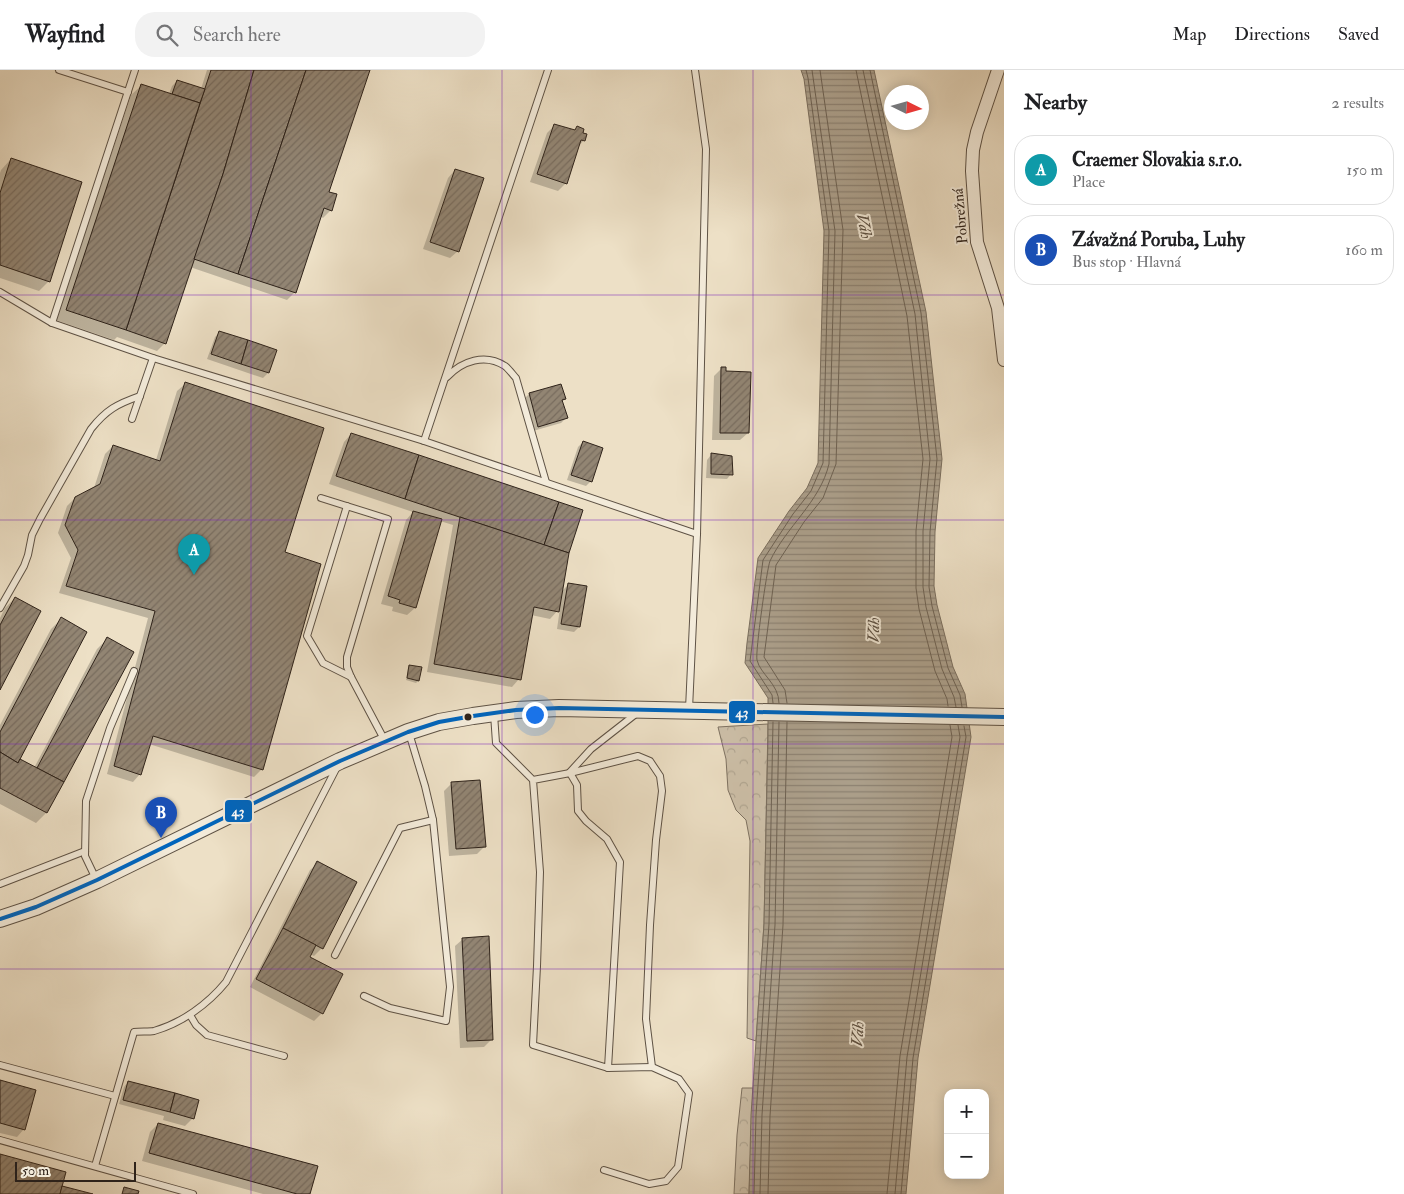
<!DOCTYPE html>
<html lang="en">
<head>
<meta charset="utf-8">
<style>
	:root { --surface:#fff; --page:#f2f2f2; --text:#202124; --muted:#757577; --line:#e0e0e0; --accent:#0f766e }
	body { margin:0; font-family:"IM FELL Double Pica",serif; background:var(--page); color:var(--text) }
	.controls { position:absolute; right:15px; bottom:15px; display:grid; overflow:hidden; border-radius:10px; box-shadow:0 2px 12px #0003 }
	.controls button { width:45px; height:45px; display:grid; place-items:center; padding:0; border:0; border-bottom:1px solid var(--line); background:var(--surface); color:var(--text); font:25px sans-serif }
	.compass { position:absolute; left:884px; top:15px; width:45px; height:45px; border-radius:50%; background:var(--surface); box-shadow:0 2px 12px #0003; rotate:95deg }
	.scale { position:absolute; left:15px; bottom:12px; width:121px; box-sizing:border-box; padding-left:5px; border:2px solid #2f231a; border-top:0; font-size:14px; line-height:18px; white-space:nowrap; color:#2f231a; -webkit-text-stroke:4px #f3ebda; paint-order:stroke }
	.you { position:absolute; left:534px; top:644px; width:18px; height:18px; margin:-12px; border:4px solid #fff; border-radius:50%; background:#1a73e8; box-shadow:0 0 0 8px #1a73e833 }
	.badge { display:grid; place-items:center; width:32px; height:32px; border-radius:50%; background:var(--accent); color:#fff; font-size:16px; font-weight:700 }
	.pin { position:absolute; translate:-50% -41px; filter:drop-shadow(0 1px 2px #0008) }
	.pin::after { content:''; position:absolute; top:26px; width:18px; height:15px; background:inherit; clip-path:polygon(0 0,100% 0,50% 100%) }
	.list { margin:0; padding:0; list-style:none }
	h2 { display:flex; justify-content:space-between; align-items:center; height:65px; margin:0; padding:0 20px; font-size:21px }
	h2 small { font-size:16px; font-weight:400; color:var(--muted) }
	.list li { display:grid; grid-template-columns:32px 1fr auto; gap:15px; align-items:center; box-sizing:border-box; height:70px; margin:0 10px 10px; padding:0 10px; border:1px solid var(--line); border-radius:20px }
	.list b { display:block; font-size:19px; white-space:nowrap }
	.list p { margin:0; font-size:16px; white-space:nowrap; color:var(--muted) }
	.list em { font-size:16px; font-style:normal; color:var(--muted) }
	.icon { flex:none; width:28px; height:28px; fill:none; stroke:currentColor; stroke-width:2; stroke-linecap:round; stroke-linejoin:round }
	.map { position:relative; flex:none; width:1004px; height:1124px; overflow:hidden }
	header { display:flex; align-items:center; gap:30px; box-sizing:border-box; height:70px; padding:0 25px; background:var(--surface); border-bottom:1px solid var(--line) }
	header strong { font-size:24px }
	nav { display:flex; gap:28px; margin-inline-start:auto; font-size:18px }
	.search { width:350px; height:45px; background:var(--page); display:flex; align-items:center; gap:12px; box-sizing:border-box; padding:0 18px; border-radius:20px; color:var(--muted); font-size:19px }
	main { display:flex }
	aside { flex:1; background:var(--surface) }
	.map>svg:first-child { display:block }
	.forest { fill:url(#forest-crowns); stroke:#7e7262 }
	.water { fill:url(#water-rules); stroke:#7a6e5e }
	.shadow { fill:#0003 }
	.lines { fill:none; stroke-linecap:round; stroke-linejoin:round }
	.shore { stroke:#6e6253; stroke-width:1 }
	.building { fill:url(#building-hatch); stroke:#2f231a }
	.service-casing { stroke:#5e5245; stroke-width:8 }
	.minor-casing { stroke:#5e5245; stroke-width:14 }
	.tertiary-casing { stroke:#5e5245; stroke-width:18 }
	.service { stroke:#f3ebda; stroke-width:6 }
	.minor { stroke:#f3ebda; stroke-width:12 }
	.tertiary { stroke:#f3ebda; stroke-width:16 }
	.bus-1-casing { stroke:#f3ebda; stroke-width:8 }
	.bus-1 { stroke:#0065bd; stroke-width:4 }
	.grid { fill:none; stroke:#7b2cbf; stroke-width:1; stroke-opacity:0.55 }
	.bus-dot { fill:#2f231a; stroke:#f3ebda; stroke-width:2 }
	.labels { text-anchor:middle; stroke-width:4; stroke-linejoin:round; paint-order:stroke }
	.street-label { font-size:15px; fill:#2f231a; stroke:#f3ebda }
	.water-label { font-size:16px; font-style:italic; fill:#5b4f42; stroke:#f3ebda }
	.line-badge { stroke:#f3ebda; stroke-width:2 }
	.badge-label { font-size:14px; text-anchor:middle; font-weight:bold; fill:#fff }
</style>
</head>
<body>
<header>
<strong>Wayfind</strong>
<div class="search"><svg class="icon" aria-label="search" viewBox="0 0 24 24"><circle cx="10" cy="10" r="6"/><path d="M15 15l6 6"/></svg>Search here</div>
<nav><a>Map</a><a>Directions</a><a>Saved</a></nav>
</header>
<main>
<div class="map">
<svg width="1004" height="1124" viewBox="0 0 1004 1124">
	<defs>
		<pattern id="forest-crowns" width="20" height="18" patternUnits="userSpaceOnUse" patternTransform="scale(1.25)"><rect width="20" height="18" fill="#cdc0a9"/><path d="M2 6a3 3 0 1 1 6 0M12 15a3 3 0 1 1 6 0" fill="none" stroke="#b0a591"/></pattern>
		<pattern id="water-rules" width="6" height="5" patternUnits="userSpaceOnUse" patternTransform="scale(1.25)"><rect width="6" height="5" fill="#aca08c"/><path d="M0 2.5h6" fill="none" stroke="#8c8272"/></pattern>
		<pattern id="building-hatch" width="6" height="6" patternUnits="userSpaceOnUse" patternTransform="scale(1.25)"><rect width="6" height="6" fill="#928573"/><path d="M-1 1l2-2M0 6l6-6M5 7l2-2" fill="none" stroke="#786c5e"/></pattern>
	</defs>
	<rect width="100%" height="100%" fill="#ede0c6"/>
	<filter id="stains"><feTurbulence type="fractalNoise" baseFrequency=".004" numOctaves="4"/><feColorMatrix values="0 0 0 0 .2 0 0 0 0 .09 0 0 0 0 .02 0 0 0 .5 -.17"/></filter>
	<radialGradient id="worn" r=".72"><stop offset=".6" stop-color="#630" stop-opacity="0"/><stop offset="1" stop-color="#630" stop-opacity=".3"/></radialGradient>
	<g class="forest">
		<polygon points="768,654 764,854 756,971 747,968 750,771 746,750 736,740 728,720 726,689 718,657"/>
		<polygon points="742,1018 753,1018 749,1124 734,1124 737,1065"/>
	</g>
	<polygon class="water" points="801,0 874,0 926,242 942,389 935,462 934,516 937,535 953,597 965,624 971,667 918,988 906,1124 749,1124 751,1045 764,854 768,667 768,628 745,593 747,573 758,488 789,441 807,418 818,393 824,161 804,9"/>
	<g class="shadow">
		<polygon points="207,0 369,0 328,123 331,140 323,148 320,146 295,222 287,230 190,197 165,273 157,281 117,267 114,270 56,250 131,25 142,15 169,24 172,16 177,11 201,19"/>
		<polygon points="555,55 573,61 577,58 584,70 577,78 566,113 558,121 530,112 547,63"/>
		<polygon points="11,89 49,211 39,221 0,208 0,103 1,100"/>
		<polygon points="455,100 458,181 450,188 423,179 448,108"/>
		<polygon points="220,262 276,281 268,303 263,308 207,289 215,267"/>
		<polygon points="722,298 748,363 740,370 712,370 714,306"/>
		<polygon points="185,314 284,483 262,699 254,707 149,674 140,704 133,712 107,704 148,548 59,523 71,488 58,463 67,436 75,428 94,418 105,384 113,376 156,390 177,321"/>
		<polygon points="560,315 565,329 561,332 566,348 561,353 533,361 524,329 529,324"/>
		<polygon points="351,364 567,483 561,522 569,514 579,557 574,562 557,559 560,538 550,549 531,545 519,609 512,617 427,602 453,455 440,451 415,538 407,545 392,541 393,537 381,534 406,450 413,442 329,414 344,372"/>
		<polygon points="583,372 591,411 586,416 567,410 578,377"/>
		<polygon points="711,385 731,404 727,409 706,408 707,390"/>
		<polygon points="15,528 0,617 0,548 5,538"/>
		<polygon points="61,549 18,690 34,698 97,579 107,569 132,582 46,743 36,753 0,734 0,655 51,559"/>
		<polygon points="410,596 418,611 416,613 406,610 408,598"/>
		<polygon points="452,713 484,777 477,784 449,786 444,721"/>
		<polygon points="318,793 322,878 314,886 310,884 308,888 322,943 314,951 250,917 310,800"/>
		<polygon points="463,869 492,969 484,977 460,978 455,876"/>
		<polygon points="0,1011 24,1059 17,1067 0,1063"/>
		<polygon points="128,1012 193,1048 185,1056 163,1050 164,1046 119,1034 124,1017"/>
		<polygon points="158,1054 309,1124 263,1124 142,1091 150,1062"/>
	</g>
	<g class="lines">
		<g class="shore">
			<polyline points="856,0 907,246 923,389 916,461 916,518 919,539 935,601 947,629 948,636"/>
			<polyline points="863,0 915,244 930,389 923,461 923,517 926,537 942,599 954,627 956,637"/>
			<polyline points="870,0 921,243 937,389 930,462 929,517 932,536 948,598 960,625 962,637"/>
			<polyline points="773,633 772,625 750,591 763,490 793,444 811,421 823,393 829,161 808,8 806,0"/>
			<path d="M779,633C779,614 760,604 757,590C755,583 767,498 770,491C786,457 820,432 829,394L835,161L812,0"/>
			<polyline points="787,633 785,620 764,587 776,495 804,452 823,428 836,394 843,160 820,0"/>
			<polyline points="754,1124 756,1045 769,854 773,652"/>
			<polyline points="760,1124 762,1045 775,855 779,652"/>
			<polyline points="768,1124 770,1046 783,855 787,652"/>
			<polyline points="887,1124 900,986 952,667 950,655"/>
			<polyline points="895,1124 907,987 960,667 958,655"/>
			<polyline points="901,1124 913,988 966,667 964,656"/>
		</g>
	</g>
	<g class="building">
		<polygon points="211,0 254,0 223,104 166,274 126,260"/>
		<polygon points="254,0 306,0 238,204 194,189 223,104"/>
		<polygon points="306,0 370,0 329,122 337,124 332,141 324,138 296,223 238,204"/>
		<polygon points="177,10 205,19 200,33 172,24"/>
		<polygon points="141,14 200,33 126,260 66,240"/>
		<polygon points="554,54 575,60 577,56 584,59 583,63 587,64 585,71 581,70 567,114 537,104"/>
		<polygon points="11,88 82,112 50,212 0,195 0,123"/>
		<polygon points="455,99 484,108 459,182 430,172"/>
		<polygon points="219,261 248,270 241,294 211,284"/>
		<polygon points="248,270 277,280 269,303 241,294"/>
		<polygon points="721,297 726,297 726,301 751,302 749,363 720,363"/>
		<polygon points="185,312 324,358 285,482 321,494 263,700 153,666 141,705 114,696 155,541 66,516 78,480 65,455 75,427 100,414 113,375 160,391"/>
		<polygon points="561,314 566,329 562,330 568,348 538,357 529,323"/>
		<polygon points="351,363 419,385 405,429 336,406"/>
		<polygon points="583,371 603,378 592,412 571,405"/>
		<polygon points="711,383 732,386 733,405 711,404"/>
		<polygon points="419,385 559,432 544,475 405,429"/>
		<polygon points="559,432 583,440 569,483 544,475"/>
		<polygon points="413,441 442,449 416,538 399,533 400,530 388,526"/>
		<polygon points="460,447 569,483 559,542 534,537 521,610 434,594"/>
		<polygon points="568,513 587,516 580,557 561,554"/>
		<polygon points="15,527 41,541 0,620 0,555"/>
		<polygon points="61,547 87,562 18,693 0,682 0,662"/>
		<polygon points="107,567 134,582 64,712 37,698"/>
		<polygon points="409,595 422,597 419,611 407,608"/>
		<polygon points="0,682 18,693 20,689 64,712 47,743 0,718"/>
		<polygon points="480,710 486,777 456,779 451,712"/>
		<polygon points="317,791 357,812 323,879 283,858"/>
		<polygon points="283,858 316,875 310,887 343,904 323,944 256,909"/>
		<polygon points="489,866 493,970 467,971 462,868"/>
		<polygon points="0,1010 36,1020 25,1060 0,1053"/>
		<polygon points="128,1011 175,1023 170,1042 123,1030"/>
		<polygon points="175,1023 199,1030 194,1049 170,1042"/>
		<polygon points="158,1053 318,1096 310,1124 297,1124 149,1083"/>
		<polygon points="0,1084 66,1102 60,1124 0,1124"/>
		<polygon points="62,1116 93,1124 60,1124"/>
		<polygon points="124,1117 139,1121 138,1124 122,1124"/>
	</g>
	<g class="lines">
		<defs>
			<g id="service">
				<polyline points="59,0 128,22"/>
				<polyline points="0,222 52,253 153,288 424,371 697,464"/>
				<polyline points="52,253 135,0"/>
				<path d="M447,307C462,291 485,283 505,296C509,299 513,305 516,308L546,412"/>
				<polyline points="132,349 153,288"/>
				<polyline points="424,371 548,0"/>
				<polyline points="321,428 388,449 347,587 347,597 351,607 385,671"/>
				<polyline points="347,436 307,566 323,593 351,607"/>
				<path d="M0,538L24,496L28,485L32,465L40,449L91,359C106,340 117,334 140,326"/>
				<polyline points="689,639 697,464 706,79 695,0"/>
				<polyline points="494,644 496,673 533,710 540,802 537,896 533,975 608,998 620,792 607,769 586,751 578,741 577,715 570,703 533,710"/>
				<polyline points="570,702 591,679 637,643"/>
				<polyline points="570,703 638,686 650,691 660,706 662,721 656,770 650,855 646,949 652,997"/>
				<polyline points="96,809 85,786 86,731 110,658 134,601"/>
				<polyline points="0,814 85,781"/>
				<polyline points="335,885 400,758 433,750"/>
				<polyline points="364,926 390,938 446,951 450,917 433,750 425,716 409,663"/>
				<polyline points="190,945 196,955 207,965 284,986"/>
				<polyline points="0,995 115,1026"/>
				<polyline points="0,1070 193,1124"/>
				<path d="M95,1096L134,962C140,961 148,962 154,961C182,953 208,934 226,912L337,697"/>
				<polyline points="604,1100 649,1114 666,1111 678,1097 689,1023 679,1009 652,997 608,998"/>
			</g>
			<polyline id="minor" points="998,0 977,62 973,80 972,101 977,172 998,238 1004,290"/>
			<polyline id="tertiary" points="0,849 36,837 97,810 340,691 408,662 439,652 473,646 516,640 559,638 1004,647"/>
		</defs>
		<use href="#service" class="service-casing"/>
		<use href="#minor" class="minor-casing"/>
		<use href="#tertiary" class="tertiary-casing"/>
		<use href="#service" class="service"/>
		<use href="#minor" class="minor"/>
		<use href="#tertiary" class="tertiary"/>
		<defs>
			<polyline id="bus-1" points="0,849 36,837 97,810 340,691 408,662 439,652 473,646 516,640 559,638 1004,647"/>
		</defs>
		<use href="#bus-1" class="bus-1-casing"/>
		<use href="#bus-1" class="bus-1"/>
	</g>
	<path class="grid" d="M251,0V1124M502,0V1124M753,0V1124M0,225H1004M0,450H1004M0,674H1004M0,899H1004"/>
	<circle class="bus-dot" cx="468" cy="647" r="4.5"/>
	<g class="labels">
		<g class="street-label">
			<text transform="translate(960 146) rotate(-95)" y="5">Pobrežná</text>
		</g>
		<g class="water-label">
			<text transform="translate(865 156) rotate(78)" y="6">Váh</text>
			<text transform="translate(873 560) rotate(-89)" y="6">Váh</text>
			<text transform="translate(857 964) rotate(-87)" y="6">Váh</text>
		</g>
	</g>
	<g class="line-badge">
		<rect x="728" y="630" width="28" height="24" rx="5" fill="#0065bd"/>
		<rect x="224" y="729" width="29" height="24" rx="5" fill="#0065bd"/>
	</g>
	<g class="badge-label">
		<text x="742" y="647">43</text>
		<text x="238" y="746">43</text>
	</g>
	<rect width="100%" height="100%" filter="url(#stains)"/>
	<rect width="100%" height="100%" fill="url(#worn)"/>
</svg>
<div class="controls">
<button>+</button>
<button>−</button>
</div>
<svg class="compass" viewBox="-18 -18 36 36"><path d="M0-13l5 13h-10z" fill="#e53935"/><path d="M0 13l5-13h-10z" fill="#757577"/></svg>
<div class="scale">50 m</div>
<div class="you"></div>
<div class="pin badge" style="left:194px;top:505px;background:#0f9aa8">A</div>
<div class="pin badge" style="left:161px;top:768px;background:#1a4fb4">B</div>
</div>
<aside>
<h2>Nearby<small>2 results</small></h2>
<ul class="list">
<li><span class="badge" style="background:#0f9aa8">A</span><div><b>Craemer Slovakia s.r.o.</b><p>Place</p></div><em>150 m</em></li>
<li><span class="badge" style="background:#1a4fb4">B</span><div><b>Závažná Poruba, Luhy</b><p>Bus stop · Hlavná</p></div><em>160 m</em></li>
</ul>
</aside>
</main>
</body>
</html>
